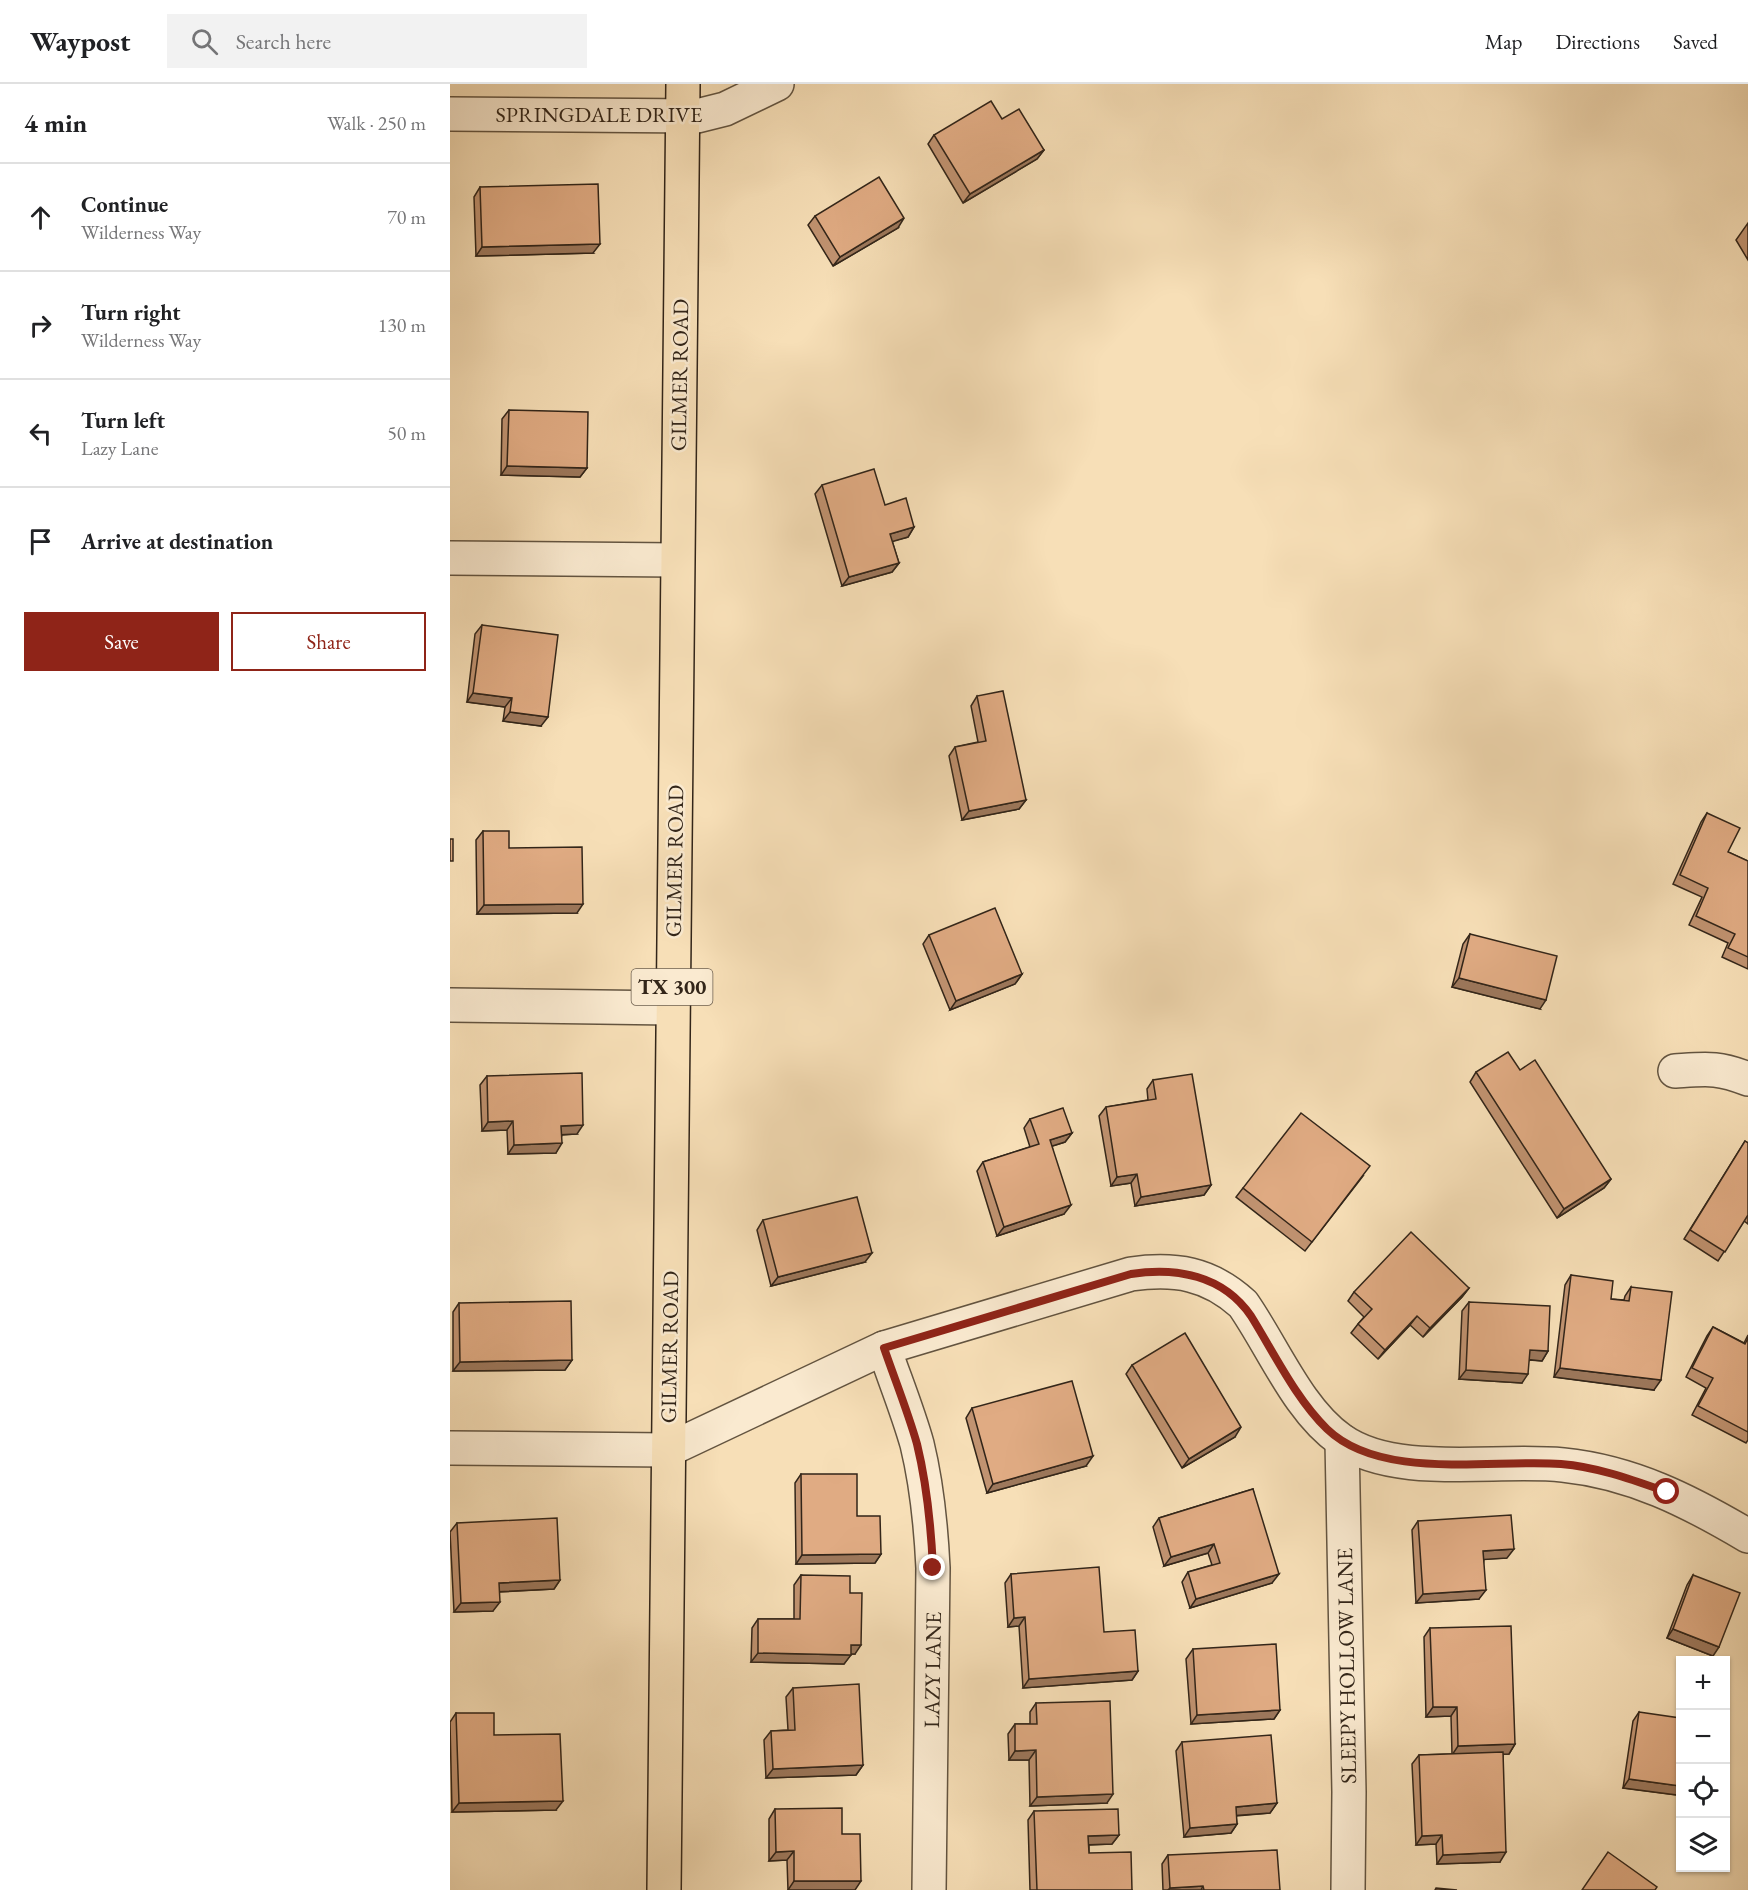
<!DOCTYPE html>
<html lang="en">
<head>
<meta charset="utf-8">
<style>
	:root { --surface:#fff; --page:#f2f2f2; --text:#202124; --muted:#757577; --line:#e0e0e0; --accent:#8f2418 }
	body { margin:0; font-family:"EB Garamond",serif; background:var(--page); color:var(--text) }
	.controls { position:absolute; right:18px; bottom:18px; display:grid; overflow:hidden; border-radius:0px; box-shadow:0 2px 4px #0004 }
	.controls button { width:54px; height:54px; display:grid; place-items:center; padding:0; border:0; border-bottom:2px solid var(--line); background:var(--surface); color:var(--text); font:30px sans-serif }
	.stop { position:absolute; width:18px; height:18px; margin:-14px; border:4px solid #8f2418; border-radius:50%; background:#fff }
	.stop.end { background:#8f2418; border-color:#fff; box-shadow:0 2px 6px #0008 }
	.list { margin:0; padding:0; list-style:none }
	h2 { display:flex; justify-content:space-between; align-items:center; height:78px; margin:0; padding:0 24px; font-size:26px }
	h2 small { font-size:20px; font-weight:400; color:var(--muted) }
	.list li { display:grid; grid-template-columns:39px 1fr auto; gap:18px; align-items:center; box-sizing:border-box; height:108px; padding:0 24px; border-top:2px solid var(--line) }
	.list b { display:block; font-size:22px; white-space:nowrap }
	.list p { margin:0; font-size:20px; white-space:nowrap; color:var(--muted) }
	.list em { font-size:20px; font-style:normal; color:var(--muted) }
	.actions { display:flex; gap:12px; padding:18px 24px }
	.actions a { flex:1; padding:14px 0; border:2px solid var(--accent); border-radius:0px; text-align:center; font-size:21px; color:var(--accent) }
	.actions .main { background:var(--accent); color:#fff }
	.icon { flex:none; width:33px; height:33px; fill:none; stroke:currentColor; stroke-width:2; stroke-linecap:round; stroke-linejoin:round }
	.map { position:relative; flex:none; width:1298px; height:1806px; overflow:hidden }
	header { display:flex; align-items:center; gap:36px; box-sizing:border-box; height:84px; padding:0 30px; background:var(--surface); border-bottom:2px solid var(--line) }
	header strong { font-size:28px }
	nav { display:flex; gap:33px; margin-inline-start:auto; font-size:21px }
	.search { width:420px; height:54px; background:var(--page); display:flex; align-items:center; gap:15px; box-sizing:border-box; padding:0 21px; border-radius:0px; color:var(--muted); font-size:22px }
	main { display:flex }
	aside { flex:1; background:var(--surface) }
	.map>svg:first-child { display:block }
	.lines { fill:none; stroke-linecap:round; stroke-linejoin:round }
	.minor-casing { stroke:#635440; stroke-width:36 }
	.major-casing { stroke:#322519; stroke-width:36 }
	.minor { stroke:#faead0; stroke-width:33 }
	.major { stroke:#f7dfb7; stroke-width:33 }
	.wall { fill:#c19371; stroke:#322519; stroke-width:1.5 }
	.shaded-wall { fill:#9d785c; stroke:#322519; stroke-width:1.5 }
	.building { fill:#e0ab83; stroke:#322519; stroke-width:1.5 }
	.route { stroke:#8f2418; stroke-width:8 }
	.labels { text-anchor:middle; stroke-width:5; stroke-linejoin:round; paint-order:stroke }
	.shield { fill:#faead0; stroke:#6e6050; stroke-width:1.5 }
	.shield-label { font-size:21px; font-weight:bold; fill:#322519 }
	.street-label { font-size:22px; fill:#322519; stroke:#faead0 }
</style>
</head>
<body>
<header>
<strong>Waypost</strong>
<div class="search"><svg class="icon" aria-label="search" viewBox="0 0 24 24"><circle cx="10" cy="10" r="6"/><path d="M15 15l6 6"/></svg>Search here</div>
<nav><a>Map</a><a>Directions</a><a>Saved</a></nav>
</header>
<main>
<aside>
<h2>4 min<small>Walk · 250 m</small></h2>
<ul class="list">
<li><svg class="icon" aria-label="ahead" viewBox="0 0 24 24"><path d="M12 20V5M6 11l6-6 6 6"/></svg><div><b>Continue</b><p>Wilderness Way</p></div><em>70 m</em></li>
<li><svg class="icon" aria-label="right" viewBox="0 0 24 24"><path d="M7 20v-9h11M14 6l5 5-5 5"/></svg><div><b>Turn right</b><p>Wilderness Way</p></div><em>130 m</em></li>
<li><svg class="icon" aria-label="left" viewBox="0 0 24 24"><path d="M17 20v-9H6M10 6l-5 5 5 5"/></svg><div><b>Turn left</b><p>Lazy Lane</p></div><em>50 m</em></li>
<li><svg class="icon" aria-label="arrive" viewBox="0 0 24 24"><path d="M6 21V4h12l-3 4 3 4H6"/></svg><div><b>Arrive at destination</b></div></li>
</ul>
<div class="actions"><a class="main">Save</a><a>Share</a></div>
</aside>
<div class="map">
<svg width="1298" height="1806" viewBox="0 0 1298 1806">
	<rect width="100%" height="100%" fill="#f7dfb7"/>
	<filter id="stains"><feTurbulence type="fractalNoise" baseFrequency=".00333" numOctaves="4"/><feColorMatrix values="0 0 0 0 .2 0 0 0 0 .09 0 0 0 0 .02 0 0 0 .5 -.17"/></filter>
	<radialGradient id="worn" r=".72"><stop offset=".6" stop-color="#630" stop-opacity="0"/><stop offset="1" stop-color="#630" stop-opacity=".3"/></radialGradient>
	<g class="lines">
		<defs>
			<g id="minor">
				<polyline points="0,30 247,32 275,25 327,0"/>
				<polyline points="0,474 227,476"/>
				<polyline points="0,921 222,924"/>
				<path d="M1225,987C1257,985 1268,983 1298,995"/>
				<path d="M434,1264C445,1296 458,1328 467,1360C477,1401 481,1442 483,1484L479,1806"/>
				<polyline points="892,1357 899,1708 898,1806"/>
				<path d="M0,1364L218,1366L434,1264L681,1190C725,1184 759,1189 793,1220C823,1263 848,1326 891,1356C946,1395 1047,1374 1113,1381C1182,1388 1239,1417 1298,1452"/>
			</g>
			<polyline id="major" points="214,1806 233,0"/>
		</defs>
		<use href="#minor" class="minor-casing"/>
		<use href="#major" class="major-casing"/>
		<use href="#minor" class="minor"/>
		<use href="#major" class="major"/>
	</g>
	<g class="wall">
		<polygon points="552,35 594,66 587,75 513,119 478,60 484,51"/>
		<polygon points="30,103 143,169 26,172 24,113"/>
		<polygon points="365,132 448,144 383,182 358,141"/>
		<polygon points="1298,139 1298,176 1286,156"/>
		<polygon points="59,326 137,384 130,393 51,391 52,335"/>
		<polygon points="372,401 435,421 464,443 458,453 442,457 449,479 442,488 392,502 365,410"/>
		<polygon points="32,541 91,642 53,637 55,623 17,618 25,550"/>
		<polygon points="527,612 576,716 569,725 512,736 499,672 505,663 528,658 521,622"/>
		<polygon points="1257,729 1278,768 1298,777 1298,885 1272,873 1278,859 1239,841 1252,813 1223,800 1251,738"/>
		<polygon points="33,747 59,764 127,829 27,830 26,756"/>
		<polygon points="1020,850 1090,925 1002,903 1013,860"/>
		<polygon points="479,851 572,890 565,900 500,926 473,860"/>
		<polygon points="1070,986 1161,1095 1154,1104 1107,1134 1020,998 1026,988"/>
		<polygon points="37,992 127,1050 112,1051 106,1069 58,1070 57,1046 32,1047 30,1001"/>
		<polygon points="703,996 761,1101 754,1111 685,1122 681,1099 661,1102 649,1032 656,1023 698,1016 697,1005"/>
		<polygon points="580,1035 622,1049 615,1058 602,1062 614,1130 547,1152 527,1087 533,1078 580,1063 574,1044"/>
		<polygon points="1295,1057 1298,1059 1298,1140 1294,1137 1268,1177 1234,1155"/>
		<polygon points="913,1092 855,1167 786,1113 793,1104"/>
		<polygon points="313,1136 415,1178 321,1202 307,1146"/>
		<polygon points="1121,1191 1161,1215 1174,1216 1175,1212 1181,1203 1204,1306 1104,1293 1115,1201"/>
		<polygon points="1019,1204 1012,1213 973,1253 960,1241 928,1275 901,1249 908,1240 914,1233 898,1217 904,1208"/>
		<polygon points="1019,1218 1098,1267 1092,1277 1079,1276 1072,1299 1009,1295 1012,1227"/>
		<polygon points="9,1219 122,1276 115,1286 3,1287 3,1228"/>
		<polygon points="1263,1243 1294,1259 1298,1251 1298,1356 1296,1359 1242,1331 1256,1304 1236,1293 1257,1252"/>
		<polygon points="682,1281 785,1353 732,1384 676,1290"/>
		<polygon points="522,1324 636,1382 537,1409 516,1334"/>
		<polygon points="351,1390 407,1432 431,1470 425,1479 346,1480 345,1399"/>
		<polygon points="803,1405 822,1499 740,1524 732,1498 738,1488 762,1481 758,1469 714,1482 703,1443 709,1434"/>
		<polygon points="968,1437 1057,1474 1034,1475 1029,1515 966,1519 962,1446"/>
		<polygon points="7,1439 110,1496 104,1505 49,1508 43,1527 4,1528 0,1448"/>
		<polygon points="561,1490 654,1548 688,1587 682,1596 573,1604 569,1542 558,1543 555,1499"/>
		<polygon points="351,1491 400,1509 405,1570 401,1570 394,1580 301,1578 302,1544 308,1535 344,1535 344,1501"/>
		<polygon points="1243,1491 1263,1572 1217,1554 1237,1501"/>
		<polygon points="980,1544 1065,1660 1059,1670 1053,1670 1050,1778 987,1780 986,1760 966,1761 962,1680 969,1671 1002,1670 1001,1632 976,1633 974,1553"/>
		<polygon points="743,1565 830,1626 824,1635 741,1640 736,1575"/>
		<polygon points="343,1604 413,1681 406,1691 316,1694 314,1656 321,1647 338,1646 336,1613"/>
		<polygon points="586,1619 657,1719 580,1722 579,1676 559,1676 558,1650 565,1640 580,1640 580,1628"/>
		<polygon points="1189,1628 1227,1711 1173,1704 1183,1637"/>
		<polygon points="6,1629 44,1651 106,1726 2,1728 0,1638"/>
		<polygon points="732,1658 827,1719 820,1729 786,1732 787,1740 781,1749 734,1753 726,1667"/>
		<polygon points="325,1725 392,1750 405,1806 338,1806 337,1776 319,1777 319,1735"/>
		<polygon points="584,1727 669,1751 662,1760 639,1761 639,1769 682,1806 580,1806 578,1736"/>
		<polygon points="718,1771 830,1806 713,1806 712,1780"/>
	</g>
	<g class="shaded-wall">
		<polygon points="594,66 587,75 513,119 520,110"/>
		<polygon points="454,134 448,144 383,182 390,173"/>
		<polygon points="150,160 143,169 26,172 32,163"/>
		<polygon points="57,382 137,384 130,393 51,391"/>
		<polygon points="464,443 458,453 434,460 440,450"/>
		<polygon points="449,479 442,488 392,502 399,493"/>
		<polygon points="23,609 62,614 55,623 17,618"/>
		<polygon points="60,628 98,633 91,642 53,637"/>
		<polygon points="576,716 569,725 512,736 519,727"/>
		<polygon points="133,820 127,829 27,830 34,821"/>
		<polygon points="572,890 565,900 500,926 506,917"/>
		<polygon points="1009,894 1096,916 1090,925 1002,903"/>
		<polygon points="63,1037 57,1046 32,1047 38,1038"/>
		<polygon points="133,1041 127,1050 105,1051 111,1042"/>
		<polygon points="622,1049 615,1058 593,1065 600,1056"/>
		<polygon points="112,1059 106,1069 58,1070 64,1061"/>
		<polygon points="687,1090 681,1099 661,1102 667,1093"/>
		<polygon points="1161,1095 1154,1104 1107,1134 1114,1125"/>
		<polygon points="761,1101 754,1111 685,1122 691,1113"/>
		<polygon points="621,1121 614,1130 547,1152 554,1143"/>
		<polygon points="422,1169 415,1178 321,1202 328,1193"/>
		<polygon points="1019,1204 1012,1213 973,1253 980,1244"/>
		<polygon points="967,1232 960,1241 928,1275 935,1266"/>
		<polygon points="1080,1266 1098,1267 1092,1277 1073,1275"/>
		<polygon points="122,1276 115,1286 3,1287 10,1278"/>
		<polygon points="1110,1284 1211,1296 1204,1306 1104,1293"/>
		<polygon points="1016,1286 1078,1290 1072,1299 1009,1295"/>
		<polygon points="791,1343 785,1353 732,1384 739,1375"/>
		<polygon points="643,1372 636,1382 537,1409 543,1400"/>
		<polygon points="764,1460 758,1469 714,1482 721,1473"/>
		<polygon points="1064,1465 1057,1474 1027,1476 1033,1467"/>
		<polygon points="431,1470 425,1479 346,1480 352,1471"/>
		<polygon points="829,1490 822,1499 740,1524 746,1515"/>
		<polygon points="110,1496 104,1505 42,1508 49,1499"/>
		<polygon points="1036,1506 1029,1515 966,1519 973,1510"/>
		<polygon points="50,1518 43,1527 4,1528 11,1519"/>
		<polygon points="575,1533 569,1542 558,1543 564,1534"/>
		<polygon points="1223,1545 1269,1563 1263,1572 1217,1554"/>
		<polygon points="401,1561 411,1561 405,1570 394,1570"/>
		<polygon points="308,1569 401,1571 394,1580 301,1578"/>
		<polygon points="688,1587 682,1596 573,1604 579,1595"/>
		<polygon points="983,1623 1007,1623 1001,1632 976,1633"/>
		<polygon points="830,1626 824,1635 741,1640 747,1631"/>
		<polygon points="1065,1660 1059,1670 1002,1671 1008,1662"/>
		<polygon points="586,1666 579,1676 559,1676 565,1667"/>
		<polygon points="413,1681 406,1691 316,1694 323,1685"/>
		<polygon points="1179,1695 1230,1702 1230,1706 1227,1711 1173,1704"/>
		<polygon points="663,1710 657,1719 580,1722 587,1713"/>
		<polygon points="113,1717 106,1726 2,1728 9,1719"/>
		<polygon points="827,1719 820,1729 779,1732 786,1723"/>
		<polygon points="787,1740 781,1749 734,1753 740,1744"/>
		<polygon points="669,1751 662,1760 632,1761 638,1752"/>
		<polygon points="992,1751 986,1760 966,1761 972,1752"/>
		<polygon points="344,1767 337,1776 319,1777 326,1768"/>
		<polygon points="1056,1768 1050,1778 987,1780 993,1771"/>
		<polygon points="344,1797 411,1797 405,1806 338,1806"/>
		<polygon points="753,1802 751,1806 718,1806 720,1804"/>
	</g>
	<g class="building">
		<polygon points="541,17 552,35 569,25 594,66 520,110 484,51"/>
		<polygon points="429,93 454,134 390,173 365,132"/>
		<polygon points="148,100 150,160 32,163 30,103"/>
		<polygon points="59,326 138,328 137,384 57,382"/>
		<polygon points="424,385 435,421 456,414 464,443 440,450 449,479 399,493 372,401"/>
		<polygon points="32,541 108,551 98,633 60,628 62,614 23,609"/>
		<polygon points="553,607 576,716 519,727 505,663 536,657 527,612"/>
		<polygon points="1257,729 1290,744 1278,768 1298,777 1298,873 1278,864 1285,850 1246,832 1258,804 1230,791"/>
		<polygon points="33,747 59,747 59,764 132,763 133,820 34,821"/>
		<rect x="0" y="755" width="3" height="22"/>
		<polygon points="545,824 572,890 506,917 479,851"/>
		<polygon points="1020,850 1107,872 1096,916 1009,894"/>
		<polygon points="1058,968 1070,986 1085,976 1161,1095 1114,1125 1026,988"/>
		<polygon points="132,989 133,1041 111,1042 112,1059 64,1061 63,1037 38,1038 37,992"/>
		<polygon points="742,990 761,1101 691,1113 687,1090 667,1093 656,1023 706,1015 703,996"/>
		<polygon points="613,1024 622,1049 600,1056 621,1121 554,1143 533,1078 589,1060 580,1035"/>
		<polygon points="851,1029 920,1082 862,1158 793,1104"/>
		<polygon points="1295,1057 1298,1059 1298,1131 1275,1168 1240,1146"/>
		<polygon points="407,1113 422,1169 328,1193 313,1136"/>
		<polygon points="961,1148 1019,1204 980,1244 967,1232 935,1266 908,1240 922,1225 904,1208"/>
		<polygon points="1121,1191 1163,1197 1161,1215 1179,1217 1181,1203 1222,1208 1211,1296 1110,1284"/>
		<polygon points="121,1217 122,1276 10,1278 9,1219"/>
		<polygon points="1019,1218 1100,1222 1098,1267 1080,1266 1078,1290 1016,1286"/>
		<polygon points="1263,1243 1295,1260 1298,1254 1298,1348 1248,1322 1263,1294 1242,1284"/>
		<polygon points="735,1249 791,1343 739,1375 682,1281"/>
		<polygon points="622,1297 643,1372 543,1400 522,1324"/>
		<polygon points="351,1390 407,1390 407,1432 430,1432 431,1470 352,1471"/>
		<polygon points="803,1405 829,1490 746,1515 738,1488 770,1479 764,1460 721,1473 709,1434"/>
		<polygon points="1061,1431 1064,1465 1033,1467 1036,1506 973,1510 968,1437"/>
		<polygon points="107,1434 110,1496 49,1499 50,1518 11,1519 7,1439"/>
		<polygon points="649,1483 654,1548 685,1546 688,1587 579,1595 575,1533 564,1534 561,1490"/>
		<polygon points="351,1491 400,1492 400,1509 412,1509 411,1561 401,1561 401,1571 308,1569 308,1535 350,1535"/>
		<polygon points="1243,1491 1290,1509 1269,1563 1223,1545"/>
		<polygon points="1061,1542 1065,1660 1008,1662 1007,1623 983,1623 980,1544"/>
		<polygon points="826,1560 830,1626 747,1631 743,1565"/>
		<polygon points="409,1600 413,1681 323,1685 321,1647 345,1646 343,1604"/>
		<polygon points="660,1617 663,1710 587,1713 586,1666 565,1667 565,1640 587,1640 586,1619"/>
		<polygon points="1189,1628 1230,1634 1230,1702 1179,1695"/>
		<polygon points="6,1629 44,1629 44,1651 110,1650 113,1717 9,1719"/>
		<polygon points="821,1651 827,1719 786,1723 787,1740 740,1744 732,1658"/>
		<polygon points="1053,1668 1056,1768 993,1771 992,1751 972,1752 969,1671"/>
		<polygon points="392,1724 392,1750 410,1750 411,1797 344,1797 344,1767 326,1768 325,1725"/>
		<polygon points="668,1725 669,1751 638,1752 639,1769 681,1768 682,1806 587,1806 584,1727"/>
		<polygon points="827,1766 830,1806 754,1806 753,1802 720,1804 718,1771"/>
		<polygon points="1158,1768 1207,1803 1205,1806 1132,1806"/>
		<polygon points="986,1804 1007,1806 985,1806"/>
	</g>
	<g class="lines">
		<path class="route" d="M483,1484C481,1442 477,1401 467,1360C458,1328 445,1296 434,1264L681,1190C726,1183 773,1191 801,1232C824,1269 846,1315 877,1345C931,1397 1041,1375 1111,1380C1148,1383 1183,1396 1217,1408"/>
	</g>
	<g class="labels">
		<rect class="shield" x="181.5" y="885" width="81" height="36" rx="4.5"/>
		<g class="shield-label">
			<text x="222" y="910">TX 300</text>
		</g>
		<g class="street-label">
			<text x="149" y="38">SPRINGDALE DRIVE</text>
			<text transform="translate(229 291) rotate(-89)" y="8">GILMER ROAD</text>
			<text transform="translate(224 777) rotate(-89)" y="8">GILMER ROAD</text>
			<text transform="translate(219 1263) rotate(-89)" y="8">GILMER ROAD</text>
			<text transform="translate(896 1582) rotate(-91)" y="8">SLEEPY HOLLOW LANE</text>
			<text transform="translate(482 1586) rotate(-89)" y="8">LAZY LANE</text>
		</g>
	</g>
	<rect width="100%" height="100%" filter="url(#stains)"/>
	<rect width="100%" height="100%" fill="url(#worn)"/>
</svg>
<div class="controls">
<button>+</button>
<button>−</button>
<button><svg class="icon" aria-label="locate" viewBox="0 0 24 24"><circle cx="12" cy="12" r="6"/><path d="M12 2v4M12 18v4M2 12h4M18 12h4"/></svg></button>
<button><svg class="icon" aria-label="layers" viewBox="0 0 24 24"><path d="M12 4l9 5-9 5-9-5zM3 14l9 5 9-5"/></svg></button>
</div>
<div class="stop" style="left:1217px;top:1408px"></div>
<div class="stop end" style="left:483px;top:1484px"></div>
</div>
</main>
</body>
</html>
